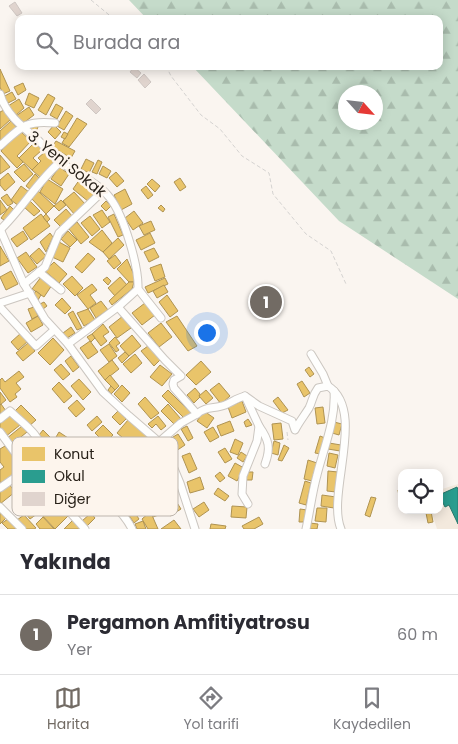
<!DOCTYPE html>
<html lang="tr">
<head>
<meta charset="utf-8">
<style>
	:root { --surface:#fff; --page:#f7f7f7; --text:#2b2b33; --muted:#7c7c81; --line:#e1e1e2; --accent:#726b64 }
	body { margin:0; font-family:Poppins,sans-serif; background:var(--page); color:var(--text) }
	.controls { position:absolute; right:15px; bottom:15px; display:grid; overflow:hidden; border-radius:10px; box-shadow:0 2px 12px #0003 }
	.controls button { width:45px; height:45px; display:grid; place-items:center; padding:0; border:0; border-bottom:1px solid var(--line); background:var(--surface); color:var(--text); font:25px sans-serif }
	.compass { position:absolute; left:338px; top:85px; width:45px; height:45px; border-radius:50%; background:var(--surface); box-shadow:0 2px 12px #0003; rotate:117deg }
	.you { position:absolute; left:206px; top:332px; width:18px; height:18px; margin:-12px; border:4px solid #fff; border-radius:50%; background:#1a73e8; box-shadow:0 0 0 8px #1a73e833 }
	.badge { display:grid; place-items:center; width:32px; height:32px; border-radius:50%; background:var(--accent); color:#fff; font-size:16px; font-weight:700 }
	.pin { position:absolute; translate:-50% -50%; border:2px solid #fff; box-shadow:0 1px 5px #0006 }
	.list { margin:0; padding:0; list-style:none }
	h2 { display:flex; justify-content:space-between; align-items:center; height:65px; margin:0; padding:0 20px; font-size:21px }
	h2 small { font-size:16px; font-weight:400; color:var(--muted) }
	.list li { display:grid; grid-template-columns:32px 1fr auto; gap:15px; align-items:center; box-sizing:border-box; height:80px; padding:0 20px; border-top:1px solid var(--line) }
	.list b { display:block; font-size:19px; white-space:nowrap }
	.list p { margin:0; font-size:16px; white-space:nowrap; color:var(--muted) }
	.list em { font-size:16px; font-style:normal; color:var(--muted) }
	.icon { flex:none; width:28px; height:28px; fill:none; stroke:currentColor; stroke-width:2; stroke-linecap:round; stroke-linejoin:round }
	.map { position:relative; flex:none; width:458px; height:529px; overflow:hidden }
	.search { position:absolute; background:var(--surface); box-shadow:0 2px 12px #0003; left:15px; right:15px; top:15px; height:55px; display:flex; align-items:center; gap:12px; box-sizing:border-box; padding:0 18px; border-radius:10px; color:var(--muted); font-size:19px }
	.sheet { height:145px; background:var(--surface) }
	nav { display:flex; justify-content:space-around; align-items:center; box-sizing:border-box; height:70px; border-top:1px solid var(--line); background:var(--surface); font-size:14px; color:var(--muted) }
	nav a { display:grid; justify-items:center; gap:2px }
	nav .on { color:var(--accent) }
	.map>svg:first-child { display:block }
	.built { fill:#f3e9dd }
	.forest { fill:url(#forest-firs); fill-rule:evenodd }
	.homes { fill:#e9c46a; stroke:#af9352 }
	.schools { fill:#2a9d8f; stroke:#29786c }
	.building { fill:#e0d4ce; stroke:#cfc7c3 }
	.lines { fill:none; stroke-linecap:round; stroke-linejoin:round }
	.minor-casing { stroke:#cbc6c0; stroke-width:9 }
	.path { stroke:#d5d3d1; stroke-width:1; stroke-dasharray:4 2.5; stroke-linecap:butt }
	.minor { stroke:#fefefd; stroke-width:7 }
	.labels { text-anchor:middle; stroke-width:5; stroke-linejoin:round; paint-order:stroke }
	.street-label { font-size:15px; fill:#282119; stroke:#fdf5ed }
	.key { fill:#fdf5ed; stroke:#bdb5ad; stroke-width:1 }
	.key-label { font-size:14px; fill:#282119 }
</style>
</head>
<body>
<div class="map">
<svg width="458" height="529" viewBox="0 0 458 529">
	<defs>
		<pattern id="forest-firs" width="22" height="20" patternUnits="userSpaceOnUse" patternTransform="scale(1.25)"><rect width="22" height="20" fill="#c5dbca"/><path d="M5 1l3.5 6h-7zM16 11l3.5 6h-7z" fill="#a9bcad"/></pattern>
	</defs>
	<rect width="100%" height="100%" fill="#faf5f0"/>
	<polygon class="built" points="458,484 458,529 437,529 431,510 439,510 439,490"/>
	<path class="forest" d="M129,0H458V299L339,221L192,66H439V19H147ZM346,92H376V122H346Z"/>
	<g class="homes">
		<polygon points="0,69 10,91 3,94 0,87"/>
		<polygon points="23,83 26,90 18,95 14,87"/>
		<polygon points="12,92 16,99 6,104 3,97"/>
		<polygon points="29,93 39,98 34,108 25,104"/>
		<polygon points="48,94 55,98 46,115 38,110"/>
		<polygon points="19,99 24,108 15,116 8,106"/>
		<polygon points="56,104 63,108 57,119 50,115"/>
		<polygon points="29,107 34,115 22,124 16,116"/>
		<polygon points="4,110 10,120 0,129 0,112"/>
		<polygon points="66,111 73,116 64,130 57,126"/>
		<polygon points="77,118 87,124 69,147 62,143"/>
		<polygon points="11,121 17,128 0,144 0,131"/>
		<polygon points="31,123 38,127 35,134 27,130"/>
		<polygon points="54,125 61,132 55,139 48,132"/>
		<polygon points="20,131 31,141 17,156 23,162 17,168 1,151"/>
		<polygon points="64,132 68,134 65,139 61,137"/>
		<polygon points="56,141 75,151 71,158 52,147"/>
		<polygon points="35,142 42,150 33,158 39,164 32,170 19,158"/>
		<polygon points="45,152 56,162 41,178 32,170 41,161 38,158"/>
		<polygon points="0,155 10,167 0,174"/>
		<polygon points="86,159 94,163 89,173 81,169"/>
		<polygon points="98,160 102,162 97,174 92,172"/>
		<polygon points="24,164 33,174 24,182 14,172"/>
		<polygon points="103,166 111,171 107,178 99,174"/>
		<polygon points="59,167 69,174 61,186 51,179"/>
		<polygon points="116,172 124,181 117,187 109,178"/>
		<polygon points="8,173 15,182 5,191 0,185 0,180"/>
		<polygon points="35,174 40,179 31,190 26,186"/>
		<polygon points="180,178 186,187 180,191 174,182"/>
		<polygon points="47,179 63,189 55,204 40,192"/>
		<polygon points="80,179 97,191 89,202 73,189"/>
		<polygon points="152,179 160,186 155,192 147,184"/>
		<polygon points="21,186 29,192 19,206 11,200"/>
		<polygon points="146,186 153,195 148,199 141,190"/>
		<polygon points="125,189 132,204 121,210 114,195"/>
		<polygon points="38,191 54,206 46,214 32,199"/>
		<polygon points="74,192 86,205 75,215 63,201"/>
		<polygon points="7,194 13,203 8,206 1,198"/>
		<polygon points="0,200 7,210 0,215"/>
		<polygon points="61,200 66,205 59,211 54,206"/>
		<polygon points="30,201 40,211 34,216 24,207"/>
		<polygon points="106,201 111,206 106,211 101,206"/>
		<polygon points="161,205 165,209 163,212 158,208"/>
		<polygon points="10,206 15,211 7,222 1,218"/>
		<polygon points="66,209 73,217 62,228 54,220"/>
		<polygon points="102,210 110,222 102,228 93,215"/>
		<polygon points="134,211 143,223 133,230 125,218"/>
		<polygon points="41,214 50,226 31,240 23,228"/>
		<polygon points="46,214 50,219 47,222 43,217"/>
		<polygon points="114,214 123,235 118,237 108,217"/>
		<polygon points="90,216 100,229 92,236 81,223"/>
		<polygon points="151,221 155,230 144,235 139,226"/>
		<polygon points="77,222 89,237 81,244 69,229"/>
		<polygon points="102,230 112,243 103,252 89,242"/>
		<polygon points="23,231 28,239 17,247 11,239"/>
		<polygon points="68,231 77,240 70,247 61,239"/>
		<polygon points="50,233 53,237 46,252 40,242"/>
		<polygon points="150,233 155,243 141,250 136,240"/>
		<polygon points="118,238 124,245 109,259 103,252"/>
		<polygon points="59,242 70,248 63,262 52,257"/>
		<polygon points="0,246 9,261 0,266"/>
		<polygon points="39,248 46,256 37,264 30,256"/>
		<polygon points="154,248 159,257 149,262 144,252"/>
		<polygon points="26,252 37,267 28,273 17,258"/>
		<polygon points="88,253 95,259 82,273 75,267"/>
		<polygon points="115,255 121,263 114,269 107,261"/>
		<polygon points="127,259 137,282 129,282 117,269"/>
		<polygon points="54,262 67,274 59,283 45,271"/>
		<polygon points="161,264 165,277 155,281 150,268"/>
		<polygon points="11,271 18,284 6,290 0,277"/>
		<polygon points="72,276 83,288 75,296 63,284"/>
		<polygon points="41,277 52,285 44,297 32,289"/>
		<polygon points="107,277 111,281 108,285 103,280"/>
		<polygon points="120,277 127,285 115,296 108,288"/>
		<polygon points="165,278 168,284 148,293 145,287"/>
		<polygon points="129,282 134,282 132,289 112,305 109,301"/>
		<polygon points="92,284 97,290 90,295 96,303 88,309 77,295"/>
		<polygon points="164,285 168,292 157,298 153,291"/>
		<polygon points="36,291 41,295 38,300 33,295"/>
		<polygon points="167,295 178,311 170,317 159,302"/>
		<polygon points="62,298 71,308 65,314 55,305"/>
		<polygon points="101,301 108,310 96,318 90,308"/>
		<polygon points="44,302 47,306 43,309 40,304"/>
		<polygon points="145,303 155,315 142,325 132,313"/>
		<polygon points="34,307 38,316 32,319 28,309"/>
		<polygon points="88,309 95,320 84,326 77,313"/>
		<polygon points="73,311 82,328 77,330 68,314"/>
		<polygon points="38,316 43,325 31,332 26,323"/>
		<polygon points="123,316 131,328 117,338 109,327"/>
		<polygon points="177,316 197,346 188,351 166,322"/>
		<polygon points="161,323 172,337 159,347 148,333"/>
		<polygon points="103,324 109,332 103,336 107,341 101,346 92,334"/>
		<polygon points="71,327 75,333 67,338 63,333"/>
		<polygon points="21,333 28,341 18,350 11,342"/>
		<polygon points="92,334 95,338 91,342 87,337"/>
		<polygon points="132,335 141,346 129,356 120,346"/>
		<polygon points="115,337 120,343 116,346 119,350 116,352 109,343"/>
		<polygon points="53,338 64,350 50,365 38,353"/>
		<polygon points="90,341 98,352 88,359 80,348"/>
		<polygon points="28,343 35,351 23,361 16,353"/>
		<polygon points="109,344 117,356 109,362 100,350"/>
		<polygon points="148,346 160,360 154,366 141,351"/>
		<polygon points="125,352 129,356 122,363 118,358"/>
		<polygon points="135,354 142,363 131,373 123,364"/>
		<polygon points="71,356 79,367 73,372 65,361"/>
		<polygon points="112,360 119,369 105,380 98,371"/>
		<polygon points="201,361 211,372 196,385 186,375"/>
		<polygon points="61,364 70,374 63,380 54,370"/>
		<polygon points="160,365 172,374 162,386 150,377"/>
		<polygon points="309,367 314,374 310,377 305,370"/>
		<polygon points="19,371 24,377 16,383 21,389 15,394 17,397 10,402 0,388 0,380 2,378 5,382"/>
		<polygon points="110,375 119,386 115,390 105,380"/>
		<polygon points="79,379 91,392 83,400 71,386"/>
		<polygon points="302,381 310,393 304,397 297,384"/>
		<polygon points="59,382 72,396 64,403 52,389"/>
		<polygon points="219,383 230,396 221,404 210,390"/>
		<polygon points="122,385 130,393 122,402 114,394"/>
		<polygon points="111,386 115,390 111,394 108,390"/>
		<polygon points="195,388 200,394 199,396 200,397 194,403 187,395"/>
		<polygon points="168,390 191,413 185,419 162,396"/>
		<polygon points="206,390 213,398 206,404 199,396"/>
		<polygon points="0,392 6,400 0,405"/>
		<polygon points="145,397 159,413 151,419 138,404"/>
		<polygon points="278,397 288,410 282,413 273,401"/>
		<polygon points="77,400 85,409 76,417 68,408"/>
		<polygon points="242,401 246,412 232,418 228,407"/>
		<polygon points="1,404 6,411 0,415 0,405"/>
		<polygon points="168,404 181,419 175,425 161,411"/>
		<polygon points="21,405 36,420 28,427 14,412"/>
		<polygon points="323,407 325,423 317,424 315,408"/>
		<polygon points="118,411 126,419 120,425 112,417"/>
		<polygon points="204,411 214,418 207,428 197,421"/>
		<polygon points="12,414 20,425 5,437 0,430 0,423"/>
		<polygon points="97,416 102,422 92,431 87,425"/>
		<polygon points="158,416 166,426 161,430 156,424 152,428 148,424"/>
		<polygon points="248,419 252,425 246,427 244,422"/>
		<polygon points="128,420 148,436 142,444 133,438 129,443 117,433"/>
		<polygon points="230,421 234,431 221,436 217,426"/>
		<polygon points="334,422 342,424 339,435 332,433"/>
		<polygon points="281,423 283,439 274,440 272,424"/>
		<polygon points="103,425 113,435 105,443 95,433"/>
		<polygon points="22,426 27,432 11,445 6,439"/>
		<polygon points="187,426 193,438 188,441 181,429"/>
		<polygon points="213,427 219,437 210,442 204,432"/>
		<polygon points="43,430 50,437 46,441 39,435"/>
		<polygon points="59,432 68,438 59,454 49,449"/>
		<polygon points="178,434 185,445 173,453 165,442"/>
		<polygon points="320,436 325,438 321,454 315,453"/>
		<polygon points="235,439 243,443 238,455 230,452"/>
		<polygon points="274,441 280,443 278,455 271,453"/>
		<polygon points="329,443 341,445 340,451 328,449"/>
		<polygon points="284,445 289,448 282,461 278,460"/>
		<polygon points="5,446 24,469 0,483 0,470 4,467 0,462 0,449"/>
		<polygon points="225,448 232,459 225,463 218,452"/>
		<polygon points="241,452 247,456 243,462 237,458"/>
		<polygon points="190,453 197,469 189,473 182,456"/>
		<polygon points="329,453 338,455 335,468 327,466"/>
		<polygon points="308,460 317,463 312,481 304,479"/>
		<polygon points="235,463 244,468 237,481 228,476"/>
		<polygon points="328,471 338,472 336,492 327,491"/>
		<polygon points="220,472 225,478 220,482 215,476"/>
		<polygon points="246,472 253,472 252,480 245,480"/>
		<polygon points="200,477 204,489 190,493 187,482"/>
		<polygon points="305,481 311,483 306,505 299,503"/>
		<polygon points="9,484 15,492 0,504 0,491"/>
		<polygon points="218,488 229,496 225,501 214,494"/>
		<polygon points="398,490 402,490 402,509 401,509"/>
		<polygon points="322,495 336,497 334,508 321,506"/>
		<polygon points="371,497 376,498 370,517 365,515"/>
		<polygon points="52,498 69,515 55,529 39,512"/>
		<polygon points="174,498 181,509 170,516 163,505"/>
		<polygon points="159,499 164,513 153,517 148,503"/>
		<polygon points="127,501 139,519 134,523 122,505"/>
		<polygon points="204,502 209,510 199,517 193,509"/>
		<polygon points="232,506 247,507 246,518 231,517"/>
		<polygon points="317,508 327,508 326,522 315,521"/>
		<polygon points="32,509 37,514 30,519 26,514"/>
		<polygon points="300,509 307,510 306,522 299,522"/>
		<polygon points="0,511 6,518 0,524"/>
		<polygon points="431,511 433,522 428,523 426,513"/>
		<polygon points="150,512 151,513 158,529 148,529 142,519"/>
		<polygon points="91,513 95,518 87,526 82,521"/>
		<polygon points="24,515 36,528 34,529 25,529 17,520"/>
		<polygon points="43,517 54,529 40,529 36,524"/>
		<polygon points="259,517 263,524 254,529 244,529 242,526"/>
		<polygon points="8,519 17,529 8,529 2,523"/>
		<polygon points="73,520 82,529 64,529"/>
		<polygon points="174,520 181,529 161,529"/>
		<polygon points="143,521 146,529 137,529 135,524"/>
		<polygon points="310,523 318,524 317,529 309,529"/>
		<polygon points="211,524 226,526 225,529 210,529"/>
	</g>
	<polygon class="schools" points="457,487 458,490 458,524 449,505 445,507 439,495"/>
	<g class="building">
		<polygon points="15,2 22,13 17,16 9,6"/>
		<polygon points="134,67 141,73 137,78 130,72"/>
		<polygon points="144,74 151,82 145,88 138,80"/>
		<polygon points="91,99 101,109 96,114 86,104"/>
	</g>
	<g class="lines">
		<defs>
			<g id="minor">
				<path d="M0,94C5,113 21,126 36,138C44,146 52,155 61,162C76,174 98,182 110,198C124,216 139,267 138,289L161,318"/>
				<path d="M0,146C21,127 25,120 55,123"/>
				<polyline points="0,229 24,284 45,319 68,344 103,392 129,416 159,442 170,459 180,483 195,529"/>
				<path d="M0,230C22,209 37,182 60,162"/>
				<polyline points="39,272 61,290"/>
				<polyline points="24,284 45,267 59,233 103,191"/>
				<polyline points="0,303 30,293"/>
				<polyline points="0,307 36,346 54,330"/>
				<polyline points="118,307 165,360 181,376 174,380 173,384 174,388 197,414 181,423 159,442"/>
				<polyline points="68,344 118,307 138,289"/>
				<polyline points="311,354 323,374 328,386"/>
				<path d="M245,396L259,406L292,421L295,430C299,422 304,416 309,408C313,400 312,396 318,388L328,386C367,411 326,493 341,529"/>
				<path d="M197,414C205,406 215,409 225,405C232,402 237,398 245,396L259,426L257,441L243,476L242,494L248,504"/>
				<path d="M0,419L10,411C18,419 28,426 35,435C42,445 48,454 57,463C81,486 116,497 132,529"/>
				<path d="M259,426C269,440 271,448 265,464"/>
				<polyline points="0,432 38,484 58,499 85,529"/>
				<polyline points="0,488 27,469"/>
				<polyline points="0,507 22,529"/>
				<path d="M306,529C310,511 312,493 317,475C324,447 336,420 334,391"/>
			</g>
		</defs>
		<use href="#minor" class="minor-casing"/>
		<g class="path">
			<polyline points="91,0 114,19"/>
			<polyline points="166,66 171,76 201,115 220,129 242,156 269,173 273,194 306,234 331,251 346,284"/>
			<polyline points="287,432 288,440"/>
		</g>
		<use href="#minor" class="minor"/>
	</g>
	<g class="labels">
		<g class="street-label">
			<text transform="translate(67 164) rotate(39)" y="5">3. Yeni Sokak</text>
		</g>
	</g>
	<rect x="12" y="437" width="166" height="79" rx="8" class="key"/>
	<rect x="22" y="447" width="23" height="14" fill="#e9c46a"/>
	<rect x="22" y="470" width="23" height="13" fill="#2a9d8f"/>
	<rect x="22" y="492" width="23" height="14" fill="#e0d4ce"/>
	<g class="key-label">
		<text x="54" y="459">Konut</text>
		<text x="54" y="481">Okul</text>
		<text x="54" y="504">Diğer</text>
	</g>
</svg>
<div class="controls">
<button><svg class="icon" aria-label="locate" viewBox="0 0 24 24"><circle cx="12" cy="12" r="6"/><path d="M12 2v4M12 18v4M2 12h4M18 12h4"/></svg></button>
</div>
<svg class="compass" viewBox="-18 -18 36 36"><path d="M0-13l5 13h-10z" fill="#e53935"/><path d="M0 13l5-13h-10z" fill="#7c7c81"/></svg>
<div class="you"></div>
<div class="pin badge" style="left:266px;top:302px">1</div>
<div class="search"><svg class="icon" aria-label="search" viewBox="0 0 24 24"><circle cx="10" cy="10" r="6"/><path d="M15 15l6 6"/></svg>Burada ara</div>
</div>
<section class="sheet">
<h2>Yakında<small></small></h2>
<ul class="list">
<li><span class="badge">1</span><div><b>Pergamon Amfitiyatrosu</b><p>Yer</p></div><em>60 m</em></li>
</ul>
</section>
<nav>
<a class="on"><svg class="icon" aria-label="map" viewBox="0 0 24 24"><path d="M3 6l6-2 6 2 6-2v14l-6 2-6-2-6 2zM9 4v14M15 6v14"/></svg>Harita</a>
<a><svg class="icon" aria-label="directions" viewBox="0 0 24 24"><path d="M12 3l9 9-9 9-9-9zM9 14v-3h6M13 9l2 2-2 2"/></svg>Yol tarifi</a>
<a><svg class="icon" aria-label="saved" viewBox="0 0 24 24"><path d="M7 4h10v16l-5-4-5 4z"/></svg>Kaydedilen</a>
</nav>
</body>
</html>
